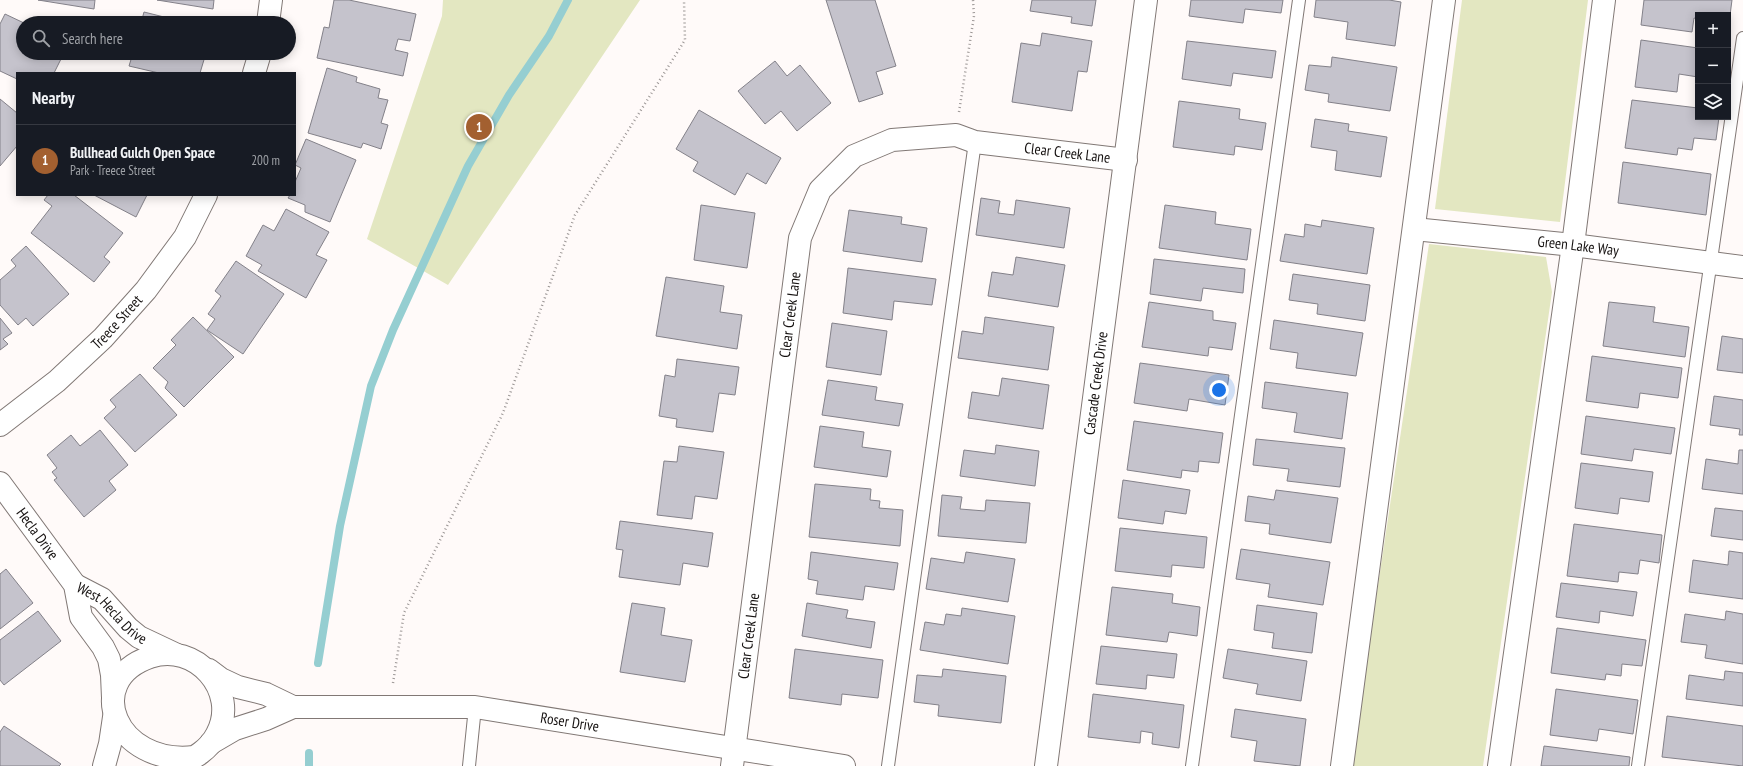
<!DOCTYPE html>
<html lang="en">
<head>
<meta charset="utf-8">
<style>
	:root { --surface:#171b24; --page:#242831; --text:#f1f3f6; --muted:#9ea1a6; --line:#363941; --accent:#a36030 }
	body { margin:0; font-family:"PT Sans Narrow",sans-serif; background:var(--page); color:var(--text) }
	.controls { position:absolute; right:12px; top:12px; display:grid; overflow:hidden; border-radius:0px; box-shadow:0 2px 10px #0003 }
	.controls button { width:36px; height:36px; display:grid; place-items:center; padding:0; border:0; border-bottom:1px solid var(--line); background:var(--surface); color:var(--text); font:20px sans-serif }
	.you { position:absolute; left:1219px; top:390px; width:14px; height:14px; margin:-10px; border:3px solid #fff; border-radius:50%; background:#1a73e8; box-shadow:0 0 0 6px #1a73e833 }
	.badge { display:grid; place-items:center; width:26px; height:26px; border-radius:50%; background:var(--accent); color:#fff; font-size:13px; font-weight:700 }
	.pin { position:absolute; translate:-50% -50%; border:2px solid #fff; box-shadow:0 1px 4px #0006 }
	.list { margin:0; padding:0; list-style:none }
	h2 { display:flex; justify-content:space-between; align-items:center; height:52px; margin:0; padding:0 16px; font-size:17px }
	h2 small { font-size:13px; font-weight:400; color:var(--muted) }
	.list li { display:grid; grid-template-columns:26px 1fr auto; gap:12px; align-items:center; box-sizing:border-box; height:72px; padding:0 16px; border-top:1px solid var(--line) }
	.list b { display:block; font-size:15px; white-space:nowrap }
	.list p { margin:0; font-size:13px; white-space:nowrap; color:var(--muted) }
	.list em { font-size:13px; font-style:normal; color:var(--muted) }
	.icon { flex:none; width:22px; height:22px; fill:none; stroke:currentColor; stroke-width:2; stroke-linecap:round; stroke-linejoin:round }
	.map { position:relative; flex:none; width:1743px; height:766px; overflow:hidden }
	.search { position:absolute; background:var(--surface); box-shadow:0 2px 10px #0003; left:16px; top:16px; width:280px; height:44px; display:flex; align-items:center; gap:10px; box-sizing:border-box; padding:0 14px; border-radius:22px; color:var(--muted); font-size:15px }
	.panel { position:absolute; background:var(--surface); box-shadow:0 2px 10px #0003; left:16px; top:72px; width:280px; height:124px; border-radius:0px }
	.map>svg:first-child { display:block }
	.green { fill:#e3e7c1 }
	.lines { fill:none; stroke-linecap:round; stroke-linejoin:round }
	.stream { stroke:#95ced1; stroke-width:8 }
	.building { fill:#c5c3cc; stroke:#838189 }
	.service-casing { stroke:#817875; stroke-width:14 }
	.minor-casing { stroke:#817875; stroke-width:24 }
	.path { stroke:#9c9796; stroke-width:2.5; stroke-dasharray:1 3; stroke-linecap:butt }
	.service { stroke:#fff; stroke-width:12 }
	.minor { stroke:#fff; stroke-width:22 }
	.labels { text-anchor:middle; stroke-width:3; stroke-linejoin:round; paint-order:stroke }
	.street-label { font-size:15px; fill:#161211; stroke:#fff }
</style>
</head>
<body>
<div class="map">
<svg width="1743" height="766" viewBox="0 0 1743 766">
	<rect width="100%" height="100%" fill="#fffaf9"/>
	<g class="green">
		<polygon points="443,0 640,0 448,285 367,239 442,16"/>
		<polygon points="1462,0 1588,0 1560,222 1435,209"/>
		<polygon points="1429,244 1546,257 1552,292 1483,766 1351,766"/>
	</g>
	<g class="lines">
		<g class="stream">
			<polyline points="318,663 340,526 371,386 393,330 468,166 509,95 549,36 568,0"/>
			<polyline points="309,753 309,766"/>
		</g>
	</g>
	<g class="building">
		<polygon points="38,0 95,0 94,9"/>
		<polygon points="157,0 214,0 213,9"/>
		<polygon points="334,0 349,0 416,14 410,41 398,39 395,50 408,53 403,76 317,58 324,27 329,28"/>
		<polygon points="826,0 875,0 896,66 876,72 883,94 859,102"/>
		<polygon points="1032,0 1096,0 1092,26 1071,23 1072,17 1030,11"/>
		<polygon points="1191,0 1283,0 1281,13 1245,9 1243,23 1189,16"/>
		<polygon points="1316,0 1389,0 1401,2 1395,46 1346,39 1348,22 1314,17"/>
		<polygon points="1644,0 1732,0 1729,23 1728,15 1698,15 1698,19 1694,18 1692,32 1641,25"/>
		<polygon points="144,12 188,23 141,23"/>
		<polygon points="5,14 24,23 23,53 64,53 54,73 17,73 17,79 0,71 0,24"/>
		<polygon points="1042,33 1092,41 1087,72 1078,71 1072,111 1012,102 1021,43 1040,46"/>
		<polygon points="1641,40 1698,48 1698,77 1679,74 1677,92 1635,87"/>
		<polygon points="1187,41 1276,51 1272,78 1233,73 1231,86 1182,79"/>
		<polygon points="133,53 206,53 200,73 159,73 129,66"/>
		<polygon points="1332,57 1397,67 1390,111 1328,102 1329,94 1305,90 1309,65 1331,67"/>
		<polygon points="775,61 787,76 800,65 831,103 797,131 781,111 765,124 738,91"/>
		<polygon points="327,68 357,77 356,82 380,89 378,98 388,100 381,123 388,125 381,149 363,143 361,148 308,133"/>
		<polygon points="0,99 17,113 17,146 0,166"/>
		<polygon points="1632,100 1698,108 1698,117 1719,117 1716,140 1694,138 1692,150 1678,148 1677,155 1625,148"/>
		<polygon points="1179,101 1240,109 1239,119 1266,123 1262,150 1235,146 1234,155 1173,147"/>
		<polygon points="699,110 781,158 766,184 747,173 735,195 693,171 698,162 676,149"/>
		<polygon points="1315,119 1349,124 1348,131 1387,137 1381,177 1335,170 1337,151 1311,147"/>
		<polygon points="306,139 356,160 330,222 305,212 305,205 288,198 290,195 295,195 295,182 301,168 295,165"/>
		<polygon points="1623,162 1711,174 1706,215 1618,203"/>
		<polygon points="48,195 74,195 123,233 104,257 110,262 94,282 31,233 52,206 44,200"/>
		<polygon points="94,195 147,195 136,217"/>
		<polygon points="981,198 1000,201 998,213 1014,215 1016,200 1070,208 1064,248 976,235"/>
		<polygon points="701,205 755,213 747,268 694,260"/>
		<polygon points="1165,205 1216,212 1215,224 1251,229 1247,260 1159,248"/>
		<polygon points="286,209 329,232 316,255 327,260 306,298 258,271 262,265 246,256 263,225 274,231"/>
		<polygon points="849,210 902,217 901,224 927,228 922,262 843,251"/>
		<polygon points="1322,220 1374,228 1367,274 1280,261 1285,234 1304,237 1305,224 1321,227"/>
		<polygon points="26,246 69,294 33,326 26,318 18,325 0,305 0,280 16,266 11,260"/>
		<polygon points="1016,257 1065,265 1058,307 988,296 992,272 1013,275"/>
		<polygon points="1154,259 1245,269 1243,293 1203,288 1201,301 1150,294"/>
		<polygon points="236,261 284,294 243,354 207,330 215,319 208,314 221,296 215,291"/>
		<polygon points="848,268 936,279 932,305 894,301 892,320 843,313"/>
		<polygon points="1293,274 1370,285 1365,321 1317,314 1318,304 1289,300"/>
		<polygon points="666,277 724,286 720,312 742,315 737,349 656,336"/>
		<polygon points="1149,302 1213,311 1213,320 1236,323 1232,350 1209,347 1208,356 1142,347"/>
		<polygon points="1609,302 1655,307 1653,322 1689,327 1685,357 1603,346"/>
		<polygon points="193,317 234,357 184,407 165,388 168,382 153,368 176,345 171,340"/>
		<polygon points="985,317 1054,327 1048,370 958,358 962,331 983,334"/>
		<polygon points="0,318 12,333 3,339 8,344 0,350"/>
		<polygon points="1274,320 1363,333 1356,376 1296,368 1298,353 1270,349"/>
		<polygon points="832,323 887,331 881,375 826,367"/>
		<polygon points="1722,336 1743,339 1743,373 1717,370"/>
		<polygon points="1592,356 1682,368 1678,398 1640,393 1638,408 1586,401"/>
		<polygon points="677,359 739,367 735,395 719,393 713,432 676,427 677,419 659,416 665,375 675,377"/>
		<polygon points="1140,363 1229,375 1225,405 1189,399 1187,411 1134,403"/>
		<polygon points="140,374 177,415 135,452 104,418 116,407 110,400"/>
		<polygon points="1002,378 1049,385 1043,429 968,418 972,392 999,396"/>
		<polygon points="828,380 877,387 875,400 903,404 899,426 822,415"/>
		<polygon points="1265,382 1348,393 1342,439 1294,432 1297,413 1262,408"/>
		<polygon points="1714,396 1743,400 1743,435 1739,435 1740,429 1710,425"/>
		<polygon points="1586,416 1675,428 1671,454 1634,449 1632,461 1581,454"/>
		<polygon points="1134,421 1223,433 1219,463 1199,461 1198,472 1182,470 1181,478 1127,470"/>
		<polygon points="820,426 864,432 862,447 891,451 887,477 814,467"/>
		<polygon points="100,430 128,465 109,481 116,490 84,517 54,480 57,478 52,472 57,468 47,455 71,435 80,446"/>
		<polygon points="1256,439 1345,448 1340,487 1287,481 1289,469 1253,465"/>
		<polygon points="996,445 1039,451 1035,486 960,476 964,450 995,454"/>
		<polygon points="679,446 724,452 717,499 695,496 692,519 657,515 664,461 677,462"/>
		<polygon points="1739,450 1743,450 1743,494 1702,489 1706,459 1738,464"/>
		<polygon points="1581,463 1653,472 1649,502 1620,498 1618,514 1575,508"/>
		<polygon points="1123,480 1190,490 1186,514 1165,511 1163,524 1118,518"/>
		<polygon points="815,484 871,489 870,500 880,501 879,508 903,510 900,546 809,537"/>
		<polygon points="1276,490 1338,498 1331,543 1269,534 1270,524 1245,521 1248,496 1274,500"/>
		<polygon points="942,495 962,497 960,509 985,511 986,500 1030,503 1026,543 938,536"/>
		<polygon points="1715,508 1743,511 1743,540 1711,536"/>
		<polygon points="620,521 713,533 708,567 683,563 680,585 619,577 623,550 616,549"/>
		<polygon points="1574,524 1662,535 1659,563 1640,560 1638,574 1619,572 1618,582 1567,576"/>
		<polygon points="1120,528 1207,537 1204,568 1172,565 1171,577 1115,571"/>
		<polygon points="1241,549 1330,562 1323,605 1268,597 1270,584 1236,579"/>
		<polygon points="1729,551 1743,553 1743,599 1689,592 1693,560 1728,565"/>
		<polygon points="811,552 898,563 894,590 865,586 863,600 816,594 818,581 808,579"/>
		<polygon points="966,552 1015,559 1008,602 926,589 931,558 964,563"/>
		<polygon points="6,569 33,603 0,629 0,574"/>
		<polygon points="1561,583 1637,592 1633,616 1600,611 1599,623 1556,617"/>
		<polygon points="1112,587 1173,594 1172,603 1200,607 1197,636 1169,632 1167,642 1106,635"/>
		<polygon points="632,603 665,608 661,635 692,640 685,682 620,672"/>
		<polygon points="807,603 848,610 846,618 875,622 871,648 802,636"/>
		<polygon points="1257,605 1317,613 1312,653 1272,648 1274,633 1254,630"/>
		<polygon points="962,608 1015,616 1008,664 920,650 925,622 944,625 946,614 961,616"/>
		<polygon points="38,611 61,641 4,685 0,680 0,640"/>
		<polygon points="1726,611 1743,614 1743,664 1705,658 1707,645 1681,642 1685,614 1725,620"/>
		<polygon points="1557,628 1646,640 1642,666 1622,664 1621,676 1606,674 1605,680 1551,673"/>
		<polygon points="1101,646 1177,654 1174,678 1147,675 1146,689 1096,684"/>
		<polygon points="795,649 883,660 878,698 842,694 841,705 789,698"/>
		<polygon points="1228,649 1307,661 1301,701 1256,694 1258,684 1223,678"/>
		<polygon points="943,669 1006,676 1001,723 938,716 939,705 914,702 917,675 942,677"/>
		<polygon points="1725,671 1743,673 1743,706 1686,699 1689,675 1724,680"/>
		<polygon points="1556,689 1638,700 1633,734 1599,729 1597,741 1550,735"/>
		<polygon points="1093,694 1184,705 1179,748 1152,744 1153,733 1141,731 1140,743 1088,737"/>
		<polygon points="1235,709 1306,719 1300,766 1254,761 1257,741 1231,737"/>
		<polygon points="1667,716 1743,726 1743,766 1662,757"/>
		<polygon points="4,726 61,764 59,766 0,766 0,732"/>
		<polygon points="1544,746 1630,757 1629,766 1541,766"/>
	</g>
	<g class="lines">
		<defs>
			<g id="service">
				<polyline points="469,766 475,707"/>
				<polyline points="888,766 975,142"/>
				<polyline points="1192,766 1299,0"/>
				<polyline points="1638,766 1743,38"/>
			</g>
			<g id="minor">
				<polyline points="268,23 271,0"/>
				<polyline points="254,73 260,53"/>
				<path id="s1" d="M1414,229L1573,245L1743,267"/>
				<path id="s2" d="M0,425L57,381L103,338L146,290L185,237L206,195"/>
				<path id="s3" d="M0,483L75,585L81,617L103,647L109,659L112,675L113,698"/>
				<path id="s4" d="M75,585L102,599L128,628L139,637L175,654"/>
				<polyline points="209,670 221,679 238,687 266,694 293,707 266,719 235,729 211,743"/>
				<path id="s5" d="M293,707H475L844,766"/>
				<polyline points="104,766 110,744 114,717"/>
				<path d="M178,766C194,758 209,750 217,734C240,691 195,641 150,657C81,681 116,766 194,757"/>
				<path id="s6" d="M732,766L800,238L820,190L854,156L892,140L956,135L975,142L1126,160"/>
				<path id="s7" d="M1046,766L1146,0"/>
				<polyline points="1342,766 1444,0"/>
				<polyline points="1499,766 1573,245 1604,0"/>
			</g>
		</defs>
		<use href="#service" class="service-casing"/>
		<use href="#minor" class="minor-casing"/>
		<g class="path">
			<polyline points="959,112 974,16 973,0"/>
			<polyline points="393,683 404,613 503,413 575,215 685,40 684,0"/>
		</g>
		<use href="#service" class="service"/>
		<use href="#minor" class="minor"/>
	</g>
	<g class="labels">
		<g class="street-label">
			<text dy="5" stroke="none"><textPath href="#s6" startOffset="851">Clear Creek Lane</textPath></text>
			<text dy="5" stroke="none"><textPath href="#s1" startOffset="165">Green Lake Way</textPath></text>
			<text dy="5" stroke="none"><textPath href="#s6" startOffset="455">Clear Creek Lane</textPath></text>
			<text dy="5" stroke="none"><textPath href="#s2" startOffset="156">Treece Street</textPath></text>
			<text dy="5" stroke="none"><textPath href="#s7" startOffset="386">Cascade Creek Drive</textPath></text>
			<text dy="5" stroke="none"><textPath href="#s3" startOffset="63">Hecla Drive</textPath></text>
			<text dy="5" stroke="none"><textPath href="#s4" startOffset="47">West Hecla Drive</textPath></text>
			<text dy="5" stroke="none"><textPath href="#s6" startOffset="131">Clear Creek Lane</textPath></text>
			<text dy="5" stroke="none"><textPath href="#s5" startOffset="278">Roser Drive</textPath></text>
		</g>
	</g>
</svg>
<div class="controls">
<button>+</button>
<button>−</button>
<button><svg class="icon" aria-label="layers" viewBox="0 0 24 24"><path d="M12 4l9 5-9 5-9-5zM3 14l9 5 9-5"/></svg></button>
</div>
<div class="you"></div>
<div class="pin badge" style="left:479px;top:127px">1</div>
<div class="search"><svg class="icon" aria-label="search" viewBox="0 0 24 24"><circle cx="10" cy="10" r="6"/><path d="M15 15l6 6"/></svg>Search here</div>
<section class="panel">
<h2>Nearby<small></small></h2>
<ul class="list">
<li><span class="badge">1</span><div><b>Bullhead Gulch Open Space</b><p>Park · Treece Street</p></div><em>200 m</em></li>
</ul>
</section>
</div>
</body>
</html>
